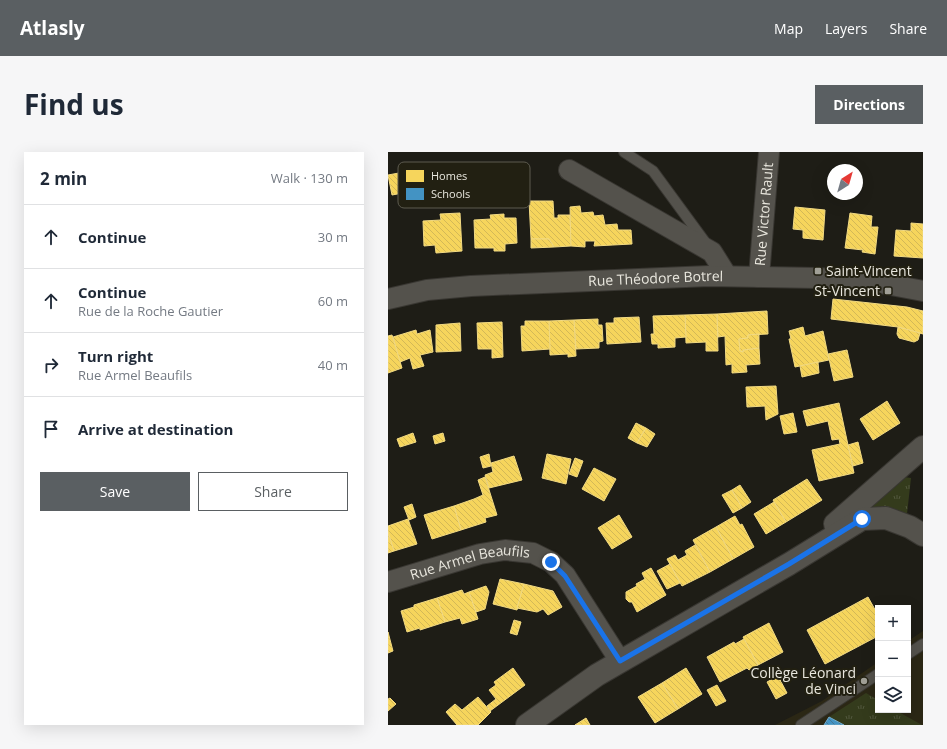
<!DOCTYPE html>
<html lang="en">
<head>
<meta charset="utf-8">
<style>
	:root { --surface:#fff; --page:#f6f6f7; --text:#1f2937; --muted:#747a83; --line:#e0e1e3; --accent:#5a5f62 }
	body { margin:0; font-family:"Open Sans",sans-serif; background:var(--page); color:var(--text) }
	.controls { position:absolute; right:12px; bottom:12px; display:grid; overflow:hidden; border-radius:0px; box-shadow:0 4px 16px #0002 }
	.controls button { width:36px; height:36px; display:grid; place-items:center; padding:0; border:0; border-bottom:1px solid var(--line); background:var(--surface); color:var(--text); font:20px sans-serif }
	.compass { position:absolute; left:439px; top:12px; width:36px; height:36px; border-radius:50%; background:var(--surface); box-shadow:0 4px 16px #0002; rotate:37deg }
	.stop { position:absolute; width:12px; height:12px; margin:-9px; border:3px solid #1a73e8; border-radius:50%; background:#fff }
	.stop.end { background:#1a73e8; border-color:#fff; box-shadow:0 1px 4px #0008 }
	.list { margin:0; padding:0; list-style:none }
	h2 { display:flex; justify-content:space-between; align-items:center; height:52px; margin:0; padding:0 16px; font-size:17px }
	h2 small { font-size:13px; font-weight:400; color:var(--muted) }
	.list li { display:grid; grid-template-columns:26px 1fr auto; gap:12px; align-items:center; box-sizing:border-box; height:64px; padding:0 16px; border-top:1px solid var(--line) }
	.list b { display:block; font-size:15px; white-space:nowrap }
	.list p { margin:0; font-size:13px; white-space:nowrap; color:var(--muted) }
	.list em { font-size:13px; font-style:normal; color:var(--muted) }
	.actions { display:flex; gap:8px; padding:12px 16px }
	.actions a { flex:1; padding:9px 0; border:1px solid var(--accent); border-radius:0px; text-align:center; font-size:14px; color:var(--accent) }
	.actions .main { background:var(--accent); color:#fff }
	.icon { flex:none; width:22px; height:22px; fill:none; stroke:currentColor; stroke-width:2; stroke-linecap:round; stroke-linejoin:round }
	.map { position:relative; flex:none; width:535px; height:573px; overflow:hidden; border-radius:0px }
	header { display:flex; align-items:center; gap:24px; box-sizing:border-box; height:56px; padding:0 20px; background:var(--accent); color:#fff }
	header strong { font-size:19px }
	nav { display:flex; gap:22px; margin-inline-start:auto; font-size:14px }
	.intro { display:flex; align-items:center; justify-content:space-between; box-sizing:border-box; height:96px; padding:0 24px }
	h1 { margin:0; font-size:28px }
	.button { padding:10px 18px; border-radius:0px; background:var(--accent); color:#fff; font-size:14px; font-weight:700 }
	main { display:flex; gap:24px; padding:0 24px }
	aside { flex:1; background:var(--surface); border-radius:0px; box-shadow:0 4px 16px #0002 }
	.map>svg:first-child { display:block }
	.built { fill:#2b2715 }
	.grass { fill:url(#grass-tufts) }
	.homes { fill:url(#homes-back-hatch); stroke:#f2da83 }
	.schools { fill:url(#schools-back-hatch); stroke:#74accb }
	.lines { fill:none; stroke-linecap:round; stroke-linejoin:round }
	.lane-casing { stroke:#393732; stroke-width:12 }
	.street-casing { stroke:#393732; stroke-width:22 }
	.secondary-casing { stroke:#393732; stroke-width:24 }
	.lane { stroke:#54524c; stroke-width:10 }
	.street { stroke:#54524c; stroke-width:20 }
	.secondary { stroke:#54524c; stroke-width:22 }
	.route { stroke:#1a73e8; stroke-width:5 }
	.poi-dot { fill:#a1a097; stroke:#222012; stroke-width:1.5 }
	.labels { text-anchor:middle; stroke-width:4; stroke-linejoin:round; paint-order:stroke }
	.street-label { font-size:14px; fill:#e8e6dd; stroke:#222012 }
	.poi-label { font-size:14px; fill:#e8e6dd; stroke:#222012; text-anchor:end }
	.key { fill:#222012; stroke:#5d5b4f; stroke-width:1 }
	.key-label { font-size:11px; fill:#e8e6dd }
</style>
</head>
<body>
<header>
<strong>Atlasly</strong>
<nav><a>Map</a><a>Layers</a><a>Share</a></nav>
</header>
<div class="intro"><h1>Find us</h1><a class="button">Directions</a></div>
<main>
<aside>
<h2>2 min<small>Walk · 130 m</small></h2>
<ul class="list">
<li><svg class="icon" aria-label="ahead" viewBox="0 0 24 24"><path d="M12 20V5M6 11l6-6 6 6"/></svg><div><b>Continue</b></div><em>30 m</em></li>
<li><svg class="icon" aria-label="ahead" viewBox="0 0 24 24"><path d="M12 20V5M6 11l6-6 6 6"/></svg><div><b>Continue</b><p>Rue de la Roche Gautier</p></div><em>60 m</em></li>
<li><svg class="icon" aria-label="right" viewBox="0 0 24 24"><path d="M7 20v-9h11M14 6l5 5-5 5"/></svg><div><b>Turn right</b><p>Rue Armel Beaufils</p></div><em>40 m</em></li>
<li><svg class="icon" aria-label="arrive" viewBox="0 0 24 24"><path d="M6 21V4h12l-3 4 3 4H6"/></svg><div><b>Arrive at destination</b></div></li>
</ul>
<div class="actions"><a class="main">Save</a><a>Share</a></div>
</aside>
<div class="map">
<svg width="535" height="573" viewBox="0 0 535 573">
	<defs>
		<pattern id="grass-tufts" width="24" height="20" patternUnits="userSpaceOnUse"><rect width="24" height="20" fill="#343b1c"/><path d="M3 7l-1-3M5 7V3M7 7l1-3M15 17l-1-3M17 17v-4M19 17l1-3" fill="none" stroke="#51573d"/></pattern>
		<pattern id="homes-back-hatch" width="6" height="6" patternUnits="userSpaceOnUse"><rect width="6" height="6" fill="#f6d55c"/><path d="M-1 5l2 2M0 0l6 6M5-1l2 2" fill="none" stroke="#d3b857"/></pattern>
		<pattern id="schools-back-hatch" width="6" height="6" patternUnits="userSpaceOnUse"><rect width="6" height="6" fill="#4393c3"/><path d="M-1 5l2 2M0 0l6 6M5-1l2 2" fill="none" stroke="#447896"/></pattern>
	</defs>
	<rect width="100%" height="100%" fill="#1e1d16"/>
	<polygon class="built" points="535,479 535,573 387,573 434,549 490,510 490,558 520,558 520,489"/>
	<g class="grass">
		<polygon points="516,325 523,326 519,362 502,356 476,358"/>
		<polygon points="478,541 490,548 490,558 507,558 534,573 456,573 441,565"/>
	</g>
	<g class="homes">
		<polygon points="27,18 31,38 4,43 0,23"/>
		<polygon points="141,49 165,49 166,66 170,66 170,63 182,63 183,94 166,95 161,87 143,87"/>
		<polygon points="192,54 193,61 205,60 206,64 215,63 217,73 229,72 230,78 243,78 244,92 206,94 207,89 197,89 197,95 183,94 182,55"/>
		<polygon points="407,55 437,58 435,88 415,86 415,78 405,77"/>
		<polygon points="72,61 74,99 48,101 47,93 36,94 35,69 53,68 52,62"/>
		<polygon points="462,61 484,64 483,75 490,75 487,102 474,100 475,98 457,96"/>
		<polygon points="116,62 116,66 128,66 129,91 117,92 117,99 106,99 106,96 87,96 86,68 103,67 102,63"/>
		<polygon points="523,71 535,72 535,106 506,104 508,78 523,79"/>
		<polygon points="143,87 161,87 166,95 143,96"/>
		<polygon points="445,147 519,155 535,159 535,182 510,175 443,167"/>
		<polygon points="379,159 380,182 360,183 360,186 351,187 352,199 355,200 355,198 371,196 372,212 358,213 359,220 344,221 344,212 338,213 337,184 330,185 329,162"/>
		<polygon points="329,162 330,199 318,199 318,190 298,191 297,163"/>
		<polygon points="297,163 298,185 287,186 287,195 270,196 270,192 264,192 263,182 266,182 265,164"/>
		<polygon points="251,165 253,190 219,192 218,171 226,171 226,166"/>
		<polygon points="210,167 210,173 214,173 215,189 211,190 211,196 188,197 186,168"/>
		<polygon points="186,168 188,204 180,205 180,202 162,203 161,169"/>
		<polygon points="137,169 161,169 162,197 134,199 133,174 137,174"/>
		<polygon points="114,170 115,205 104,206 104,197 90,197 89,171"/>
		<polygon points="72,171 73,199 48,200 48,173"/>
		<polygon points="415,175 417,184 435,179 441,208 407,215 401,187 403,187 401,179"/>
		<polygon points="510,175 532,181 530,188 526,190 511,186 509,182"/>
		<polygon points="28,178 29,182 42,178 45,200 32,203 36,214 25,217 22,206 12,210 5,185"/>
		<polygon points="371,182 371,196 355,198 355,200 352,199 351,187 360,186 360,183"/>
		<polygon points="4,183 14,216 0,221 0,184"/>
		<polygon points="459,198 465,225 446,229 440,202"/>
		<polygon points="430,210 431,221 414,225 412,214"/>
		<polygon points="388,234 390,262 378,268 377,254 359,255 358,235"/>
		<polygon points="499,249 512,271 485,288 472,267"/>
		<polygon points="451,251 466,321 431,329 424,298 452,292 451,287 444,288 440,269 419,274 415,259"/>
		<polygon points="405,261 409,280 396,282 392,264"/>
		<polygon points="248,271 258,276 249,291 240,286"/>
		<polygon points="258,276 267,282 259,295 249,291"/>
		<polygon points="25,281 28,290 12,295 9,287"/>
		<polygon points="55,281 57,289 47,292 45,284"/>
		<polygon points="470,290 475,311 465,314 460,293"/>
		<polygon points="101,302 103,314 95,316 92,305"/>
		<polygon points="159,302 183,307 178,332 154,326"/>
		<polygon points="126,304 134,328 101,336 97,323 105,320 103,311"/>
		<polygon points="187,306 195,309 189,325 181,322"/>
		<polygon points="206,316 228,327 216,349 194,337"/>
		<polygon points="97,325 109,363 97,366 98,370 73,378 66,354 86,347 95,343 90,328"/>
		<polygon points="419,327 434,348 398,370 385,348"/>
		<polygon points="352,333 363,350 354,356 344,338"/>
		<polygon points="344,338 354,356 345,361 334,343"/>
		<polygon points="386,350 398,370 378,382 366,362"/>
		<polygon points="24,352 28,365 21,368 16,355"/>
		<polygon points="66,354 73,378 44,387 36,363"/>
		<polygon points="231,363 244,385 224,397 210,376"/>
		<polygon points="347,364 352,373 354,372 366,395 345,407 328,375"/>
		<polygon points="20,367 29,392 6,399 0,380 0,374"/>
		<polygon points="328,375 345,407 322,420 305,388"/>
		<polygon points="0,380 6,399 0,401"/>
		<polygon points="307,393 322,420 294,434 279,407 287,403 290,408 299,403 297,399"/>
		<polygon points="282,412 292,431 279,437 269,419"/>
		<polygon points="263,416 278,443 249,460 244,450 241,450 238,447 238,440 249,434 248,432 257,427 254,421"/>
		<polygon points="112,427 136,432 129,458 105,452"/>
		<polygon points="136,432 165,439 174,455 160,463 155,457 149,460 129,456"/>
		<polygon points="98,434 101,440 97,457 88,460 81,440"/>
		<polygon points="74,438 76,442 81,440 90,467 74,472 72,466 57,470 49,446"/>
		<polygon points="480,445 490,463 490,484 437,512 419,478"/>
		<polygon points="49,446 57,470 32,478 32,476 19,480 13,459 26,455 26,453"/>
		<polygon points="126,468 133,470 129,483 122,481"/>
		<polygon points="381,471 395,500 370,513 355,485"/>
		<polygon points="0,480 5,499 0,501"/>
		<polygon points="356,487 370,513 361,518 359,516 332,530 319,505 346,490 347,492"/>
		<polygon points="125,516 137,533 102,559 99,554 108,547 101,538 108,533 106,530"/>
		<polygon points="298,516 314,542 290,557 274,531"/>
		<polygon points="390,524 399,541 388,547 379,530"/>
		<polygon points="274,531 290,557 267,571 250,545"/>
		<polygon points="329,533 338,549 328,554 319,538"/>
		<polygon points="90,545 103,560 90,573 69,573 58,560 67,552 74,558"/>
		<polygon points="2,546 8,552 0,559 0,547"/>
		<polygon points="198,566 202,573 187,573"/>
	</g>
	<polygon class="schools" points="441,565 456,573 436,573"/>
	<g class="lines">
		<defs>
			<g id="lane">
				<polyline points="236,0 265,19 317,90"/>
				<polyline points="520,502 535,492"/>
				<polyline points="413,573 490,522"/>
			</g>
			<g id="street">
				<polyline points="181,18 324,100 339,124"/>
				<path id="s1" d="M371,125L381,0"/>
				<path id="s2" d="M0,147L39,138L83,134L321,124L430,126L487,130L535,139"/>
				<path id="s3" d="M0,430L92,402L117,398L145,401L163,410L177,423L232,509"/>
			</g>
			<g id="secondary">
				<polyline points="447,372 535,295"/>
				<polyline points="139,573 209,523 401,412 474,367 498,366 522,375 535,383"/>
			</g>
		</defs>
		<use href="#lane" class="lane-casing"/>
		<use href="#street" class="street-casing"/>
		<use href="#secondary" class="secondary-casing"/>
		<use href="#lane" class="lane"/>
		<use href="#street" class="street"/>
		<use href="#secondary" class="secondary"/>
	</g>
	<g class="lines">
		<polyline class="route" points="163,410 177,424 232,509 401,412 474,367"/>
	</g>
	<g class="poi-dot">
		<rect x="426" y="115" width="8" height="8" rx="2"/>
		<rect x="496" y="135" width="8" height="8" rx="2"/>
		<circle cx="476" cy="529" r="4"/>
	</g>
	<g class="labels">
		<g class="street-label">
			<text dy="5" stroke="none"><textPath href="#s1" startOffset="63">Rue Victor Rault</textPath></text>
			<text dy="5" stroke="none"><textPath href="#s2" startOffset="269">Rue Théodore Botrel</textPath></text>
			<text dy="5" stroke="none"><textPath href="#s3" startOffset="85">Rue Armel Beaufils</textPath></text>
		</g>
		<g class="poi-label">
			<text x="438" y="124" text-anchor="start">Saint-Vincent</text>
			<text x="492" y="144">St-Vincent</text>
			<text x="468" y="526">Collège Léonard<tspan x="468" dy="16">de Vinci</tspan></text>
		</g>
	</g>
	<rect x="10" y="10" width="132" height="46" rx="6" class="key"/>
	<rect x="18" y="18" width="18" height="12" fill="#f6d55c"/>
	<rect x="18" y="36" width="18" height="12" fill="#4393c3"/>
	<g class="key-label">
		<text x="43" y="28">Homes</text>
		<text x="43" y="46">Schools</text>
	</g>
</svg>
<div class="controls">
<button>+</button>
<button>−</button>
<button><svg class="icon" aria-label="layers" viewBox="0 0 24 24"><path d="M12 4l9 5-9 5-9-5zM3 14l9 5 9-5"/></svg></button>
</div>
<svg class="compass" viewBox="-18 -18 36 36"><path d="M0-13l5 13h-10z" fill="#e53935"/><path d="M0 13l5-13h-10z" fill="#747a83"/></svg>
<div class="stop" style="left:474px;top:367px"></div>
<div class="stop end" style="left:163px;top:410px"></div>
</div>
</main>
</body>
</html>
